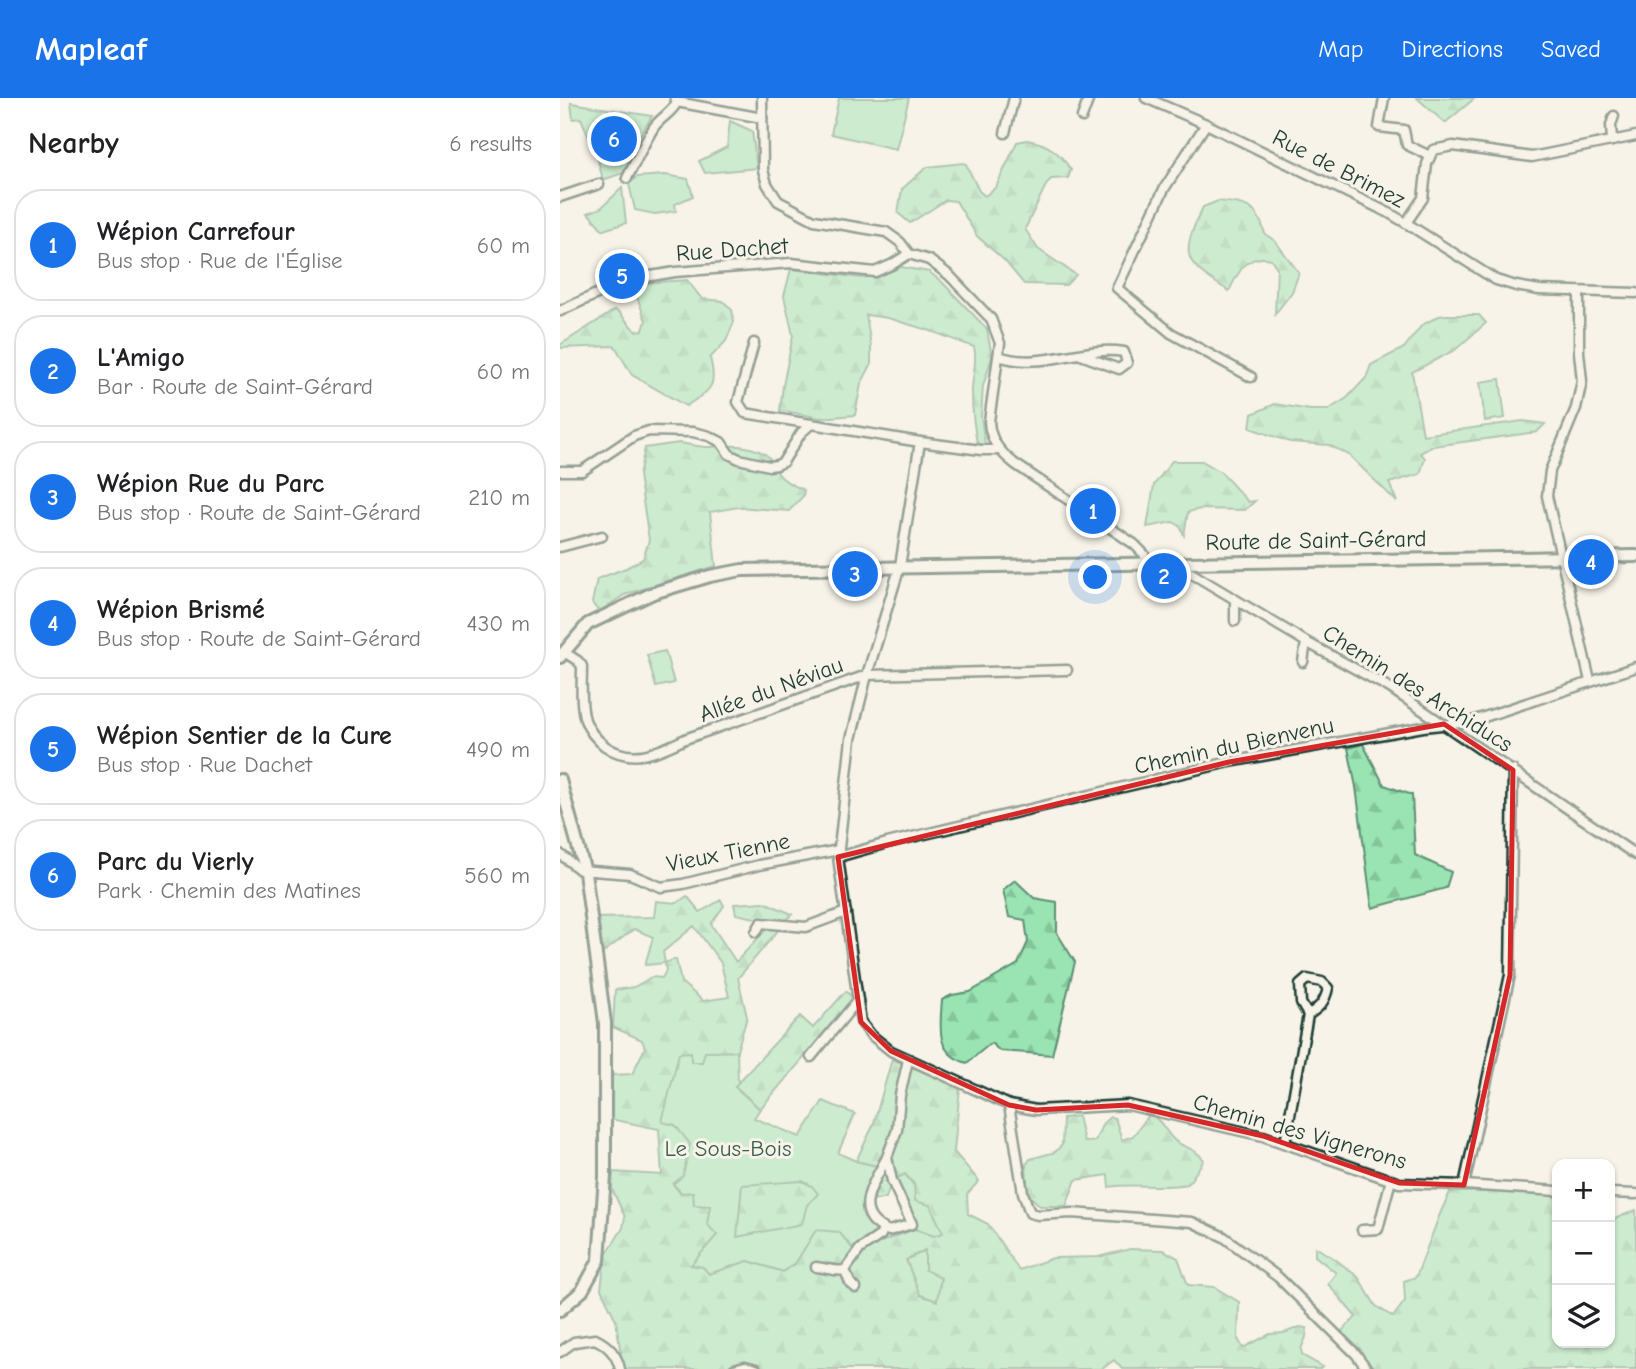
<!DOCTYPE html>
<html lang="en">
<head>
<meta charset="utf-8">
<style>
	:root { --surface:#fff; --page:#f2f2f2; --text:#202124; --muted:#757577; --line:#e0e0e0; --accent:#1a73e8 }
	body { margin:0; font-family:"Comic Neue",sans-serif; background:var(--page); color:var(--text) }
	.controls { position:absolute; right:21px; bottom:21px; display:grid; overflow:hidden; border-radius:14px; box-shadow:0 2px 5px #0004 }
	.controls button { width:63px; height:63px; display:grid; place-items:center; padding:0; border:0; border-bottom:2px solid var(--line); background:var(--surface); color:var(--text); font:35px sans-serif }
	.you { position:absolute; left:536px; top:480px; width:24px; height:24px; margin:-18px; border:5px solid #fff; border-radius:50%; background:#1a73e8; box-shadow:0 0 0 10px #1a73e833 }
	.badge { display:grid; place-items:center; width:46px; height:46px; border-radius:50%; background:var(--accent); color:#fff; font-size:23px; font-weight:700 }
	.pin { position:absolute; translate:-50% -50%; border:4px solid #fff; box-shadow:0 2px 7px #0006 }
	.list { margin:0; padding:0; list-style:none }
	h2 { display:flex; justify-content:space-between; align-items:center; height:91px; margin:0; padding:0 28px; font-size:30px }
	h2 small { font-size:23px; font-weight:400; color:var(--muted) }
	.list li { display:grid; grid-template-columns:46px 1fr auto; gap:21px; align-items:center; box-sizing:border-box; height:112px; margin:0 14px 14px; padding:0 14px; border:2px solid var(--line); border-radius:28px }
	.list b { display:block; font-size:26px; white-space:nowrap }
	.list p { margin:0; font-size:23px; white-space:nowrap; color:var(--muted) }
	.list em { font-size:23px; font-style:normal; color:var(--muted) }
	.icon { flex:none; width:38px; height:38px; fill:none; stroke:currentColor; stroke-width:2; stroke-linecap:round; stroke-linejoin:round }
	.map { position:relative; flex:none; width:1076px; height:1271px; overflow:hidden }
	header { display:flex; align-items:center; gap:42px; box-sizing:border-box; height:98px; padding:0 35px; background:var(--accent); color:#fff }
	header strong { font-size:33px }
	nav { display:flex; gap:38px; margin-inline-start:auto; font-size:24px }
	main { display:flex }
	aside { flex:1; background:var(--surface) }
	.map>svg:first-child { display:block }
	.green { fill:#9ae3b2; stroke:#5c9073; stroke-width:2 }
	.forest { fill:url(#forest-firs); stroke:#5c9073; stroke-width:2; fill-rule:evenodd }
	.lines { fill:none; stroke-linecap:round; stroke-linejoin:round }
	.street-casing { stroke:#1f3d34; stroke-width:13 }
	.secondary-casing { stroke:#1f3d34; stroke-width:16 }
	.street { stroke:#f7f3e8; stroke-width:8 }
	.secondary { stroke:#f7f3e8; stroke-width:10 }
	.marked { fill:none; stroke:#d62828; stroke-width:5; stroke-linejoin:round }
	.labels { text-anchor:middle; stroke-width:6; stroke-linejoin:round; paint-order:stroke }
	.street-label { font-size:23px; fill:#1f3d34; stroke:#f7f3e8 }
	.park-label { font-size:23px; fill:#385e4d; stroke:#f7f3e8 }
</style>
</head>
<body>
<header>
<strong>Mapleaf</strong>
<nav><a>Map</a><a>Directions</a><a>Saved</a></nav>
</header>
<main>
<aside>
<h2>Nearby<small>6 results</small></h2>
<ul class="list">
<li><span class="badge">1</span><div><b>Wépion Carrefour</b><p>Bus stop · Rue de l'Église</p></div><em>60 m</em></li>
<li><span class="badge">2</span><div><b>L'Amigo</b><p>Bar · Route de Saint-Gérard</p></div><em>60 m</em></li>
<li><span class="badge">3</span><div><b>Wépion Rue du Parc</b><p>Bus stop · Route de Saint-Gérard</p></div><em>210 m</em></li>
<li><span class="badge">4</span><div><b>Wépion Brismé</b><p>Bus stop · Route de Saint-Gérard</p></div><em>430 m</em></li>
<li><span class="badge">5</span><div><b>Wépion Sentier de la Cure</b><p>Bus stop · Rue Dachet</p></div><em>490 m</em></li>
<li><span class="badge">6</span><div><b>Parc du Vierly</b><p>Park · Chemin des Matines</p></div><em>560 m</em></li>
</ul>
</aside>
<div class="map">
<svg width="1076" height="1271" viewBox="0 0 1076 1271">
	<defs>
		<pattern id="forest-firs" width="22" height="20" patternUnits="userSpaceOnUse" patternTransform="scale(1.75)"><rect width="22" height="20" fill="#9ae3b2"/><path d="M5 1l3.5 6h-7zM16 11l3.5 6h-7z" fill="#84c49a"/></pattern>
	</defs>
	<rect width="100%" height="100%" fill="#f7f3e8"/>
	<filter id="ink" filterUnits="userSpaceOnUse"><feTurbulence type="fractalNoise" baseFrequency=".0143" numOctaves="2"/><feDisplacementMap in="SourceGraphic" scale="14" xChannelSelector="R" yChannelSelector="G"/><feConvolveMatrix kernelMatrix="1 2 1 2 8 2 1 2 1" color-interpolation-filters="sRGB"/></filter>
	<g filter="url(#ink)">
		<g class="green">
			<polygon points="279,0 349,0 336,51 271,36"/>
			<polygon points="11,5 92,18 66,60 71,62 63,75 43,82 38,62 21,20 13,21"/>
			<polygon points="170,23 192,33 197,70 145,75 139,63 167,49"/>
			<polygon points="105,77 128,81 133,98 115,106 116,113 95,116 75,112 69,86 77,79"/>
			<polygon points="62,90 66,125 43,132 28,115 41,110"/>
			<polygon points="940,281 945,320 925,323 920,284"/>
			<polygon points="105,553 114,585 96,589 87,557"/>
			<polygon points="177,953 178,985 175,989 200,1011 194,1020 240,1039 263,1003 295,1016 278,1055 296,1063 322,1069 307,1110 323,1130 318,1145 292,1150 279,1134 223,1174 188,1163 149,1176 130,1167 147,1126 133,1107 113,1086 101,1024 119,954"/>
			<polygon points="345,1076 370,1107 384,1135 374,1139 355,1131 332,1083"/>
			<polygon points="366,1152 381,1179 377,1203 360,1197 346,1162"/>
		</g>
		<g class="forest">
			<polygon points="857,0 915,0 885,25"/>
			<path d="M467,42C488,45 500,55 511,72L508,80L491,81L485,89L465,131L478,151L516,177L506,187L464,186L445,163L417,138L396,103L386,102L350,125L338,115L342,91L367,69L403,65L406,66L419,93L425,98L436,89L457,44Z"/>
			<path d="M658,103C685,106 697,106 705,136L715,143L739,175L732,194L715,216L717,170L711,161C687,155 678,174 669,193C623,164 619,159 643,109Z"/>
			<path d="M341,169L369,174L382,184L427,231L432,259L423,288L421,319L425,346L418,349C414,332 412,310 412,293C412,278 418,263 414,249L371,233L328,220L306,217L311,248V267L301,286L295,317L260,320L220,312L223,288L233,237L224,198L231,171L302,180L324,176Z"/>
			<path d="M127,182L142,201L163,203L172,212L174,224L166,243L150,260C158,290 150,292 126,308L72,277L55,248L0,250V247L55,212L59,214L75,233L83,232L86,223L74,191L85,185Z"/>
			<polygon points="886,217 919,217 926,225 895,252 852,274 863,337 963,323 985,326 977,334 873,348 860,355 865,360 860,376 829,385 837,404 789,357 769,347 730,344 690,330 692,316 715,306 750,312 768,312 787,300 806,280 811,267 844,250 862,227 879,218"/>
			<path d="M119,345C129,346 141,350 152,349C170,347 188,346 205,356C213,361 213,367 217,374C224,384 233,387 244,392L243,398L229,413L178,409L150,414L156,468L64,497L39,514L32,505L37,481L66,470L83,461L89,442L79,377L85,350Z"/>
			<polygon points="612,363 642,363 661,374 688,404 695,403 685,412 640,411 628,414 624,437 620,428 613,424 587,429 594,387"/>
			<polygon points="803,646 824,687 852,697 855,757 891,774 886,790 812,810 796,689 788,650"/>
			<path d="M455,782L474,800L497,804V835L515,864L492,957L440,953L431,945L407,965C375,956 380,929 382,902L392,897L410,894L458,866L468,844L465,822L449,819L443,792Z"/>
			<path d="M127,798L140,814L161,802L164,808L151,826L176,864L213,824L176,816L174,806L204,804L232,816L178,880L187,919L177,953L145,954L142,964H131V954L119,955L102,1024L115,1027L130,1046L123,1078L113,1086L120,1095L133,1094L134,1107L150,1108L147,1126L157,1137L131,1167L143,1169L149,1176L188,1163L223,1174L235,1166L256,1132L279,1134L292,1150L318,1145L355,1131L374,1138L383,1135L370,1107L355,1103L354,1086L345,1076L332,1083L326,1100L316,1102L309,1095L322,1069L296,1063L313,1028L332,961L400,989L394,1054L419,1083L407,1096L408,1116L428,1126L459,1172L493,1160L538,1159L570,1151L603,1152L618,1160L628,1187L654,1189L679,1204L678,1241L683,1250L710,1236L724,1235L740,1229L747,1230L746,1239L741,1251L742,1257L763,1269L761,1271H562L554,1262L542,1271H63L56,1222L41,1191L45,1158L63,1130L65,1119L52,1091L53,1074L102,1077L99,1031L50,1021L52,977L72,976L85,950L82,942L53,929L55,892L74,889L92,879L102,880L106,873L105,865L85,867L93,839L74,831L36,860L31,820L94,819L96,803L117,805ZM134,828L161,865L169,899L143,903L121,884L116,861L105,865L103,854ZM365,1152V1172L381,1180L377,1203L360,1197L346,1162Z"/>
			<polygon points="286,893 294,901 200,1011 175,988 240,918 253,930"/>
			<path d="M590,1016C602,1022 604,1032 613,1041C621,1050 634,1048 644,1062L628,1086C601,1091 575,1085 549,1089L548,1077L516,1082L506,1108H480L468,1096L466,1067L470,1061L495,1054L502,1047L503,1020L518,1018L524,1044L535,1043L543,1025L550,1019L555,1020L562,1042L573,1038Z"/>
			<polygon points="242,1083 252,1088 258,1096 247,1107 242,1126 177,1139 182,1087"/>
			<polygon points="997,1093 997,1245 1050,1245 1050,1123 1076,1112 1076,1271 815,1271 780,1235 796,1219 768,1186 776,1175 755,1158 755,1149 775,1161 798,1179 816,1208 833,1219 845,1203 844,1183 856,1179 880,1116 890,1094"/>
		</g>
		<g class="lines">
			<defs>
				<g id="street">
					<polyline points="115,0 117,4 202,20"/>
					<path d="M202,0L203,72L207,86L218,103L254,122L326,134L340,144L349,156L369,162L389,177L431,221L440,245L429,323C430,343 440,354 455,366L574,446L584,456L588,465"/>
					<polyline points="586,0 646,26 829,115 846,125 863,100 867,66 873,52 893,48 972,59 1076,38"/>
					<polyline points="824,0 819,29 844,32 847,47 870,58"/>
					<polyline points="522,19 529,0"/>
					<polyline points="646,26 604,91 557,190 611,235 691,279"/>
					<polyline points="445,35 454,0"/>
					<polyline points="1052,43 1051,27 1054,18"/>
					<path d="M67,80C76,63 84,45 94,29C101,19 112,15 117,4"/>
					<polyline points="0,99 39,86"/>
					<polyline points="846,125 936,182 956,188 979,192 1076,195"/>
					<polyline points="1019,194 1019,254 1022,283 1016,310 990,373 987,398 1030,583"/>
					<polyline points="0,213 67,182 115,174 231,165 315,174 331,167 349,156"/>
					<polyline points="194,245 178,304 185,315 360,344 421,352 438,352"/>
					<path d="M439,258C480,273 523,247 564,254L567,265L559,271L518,256"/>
					<polyline points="360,344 340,468 307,577 291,641 278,759 301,924 311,937 331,953 449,1007 476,1012 568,1007 703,1038 839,1085 904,1087 950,877 953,672"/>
					<polyline points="0,373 22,373 74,338 89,333 133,334 149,338 161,344 169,356 179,361 209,368 217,367 223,364 241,335 251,326"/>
					<polyline points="0,449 42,438"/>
					<polyline points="616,466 748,545 830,590 1076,757"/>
					<polyline points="675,502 675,523"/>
					<path d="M4,554L18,563L22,568C22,585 20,606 25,622C29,633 36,641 45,648C72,667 98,654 125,641L307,577L507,572"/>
					<polyline points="743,564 746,544"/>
					<polyline points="0,756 20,772 70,776 101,789 123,786 199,767 279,752"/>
					<polyline points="278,759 327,745 669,664 863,629 909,624 1076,569"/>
					<polyline points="196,834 201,825 246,829 286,814"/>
					<polyline points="251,959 298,902"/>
					<polyline points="449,1007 463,1095 470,1115 478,1117 512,1115 632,1124 664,1139 718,1179 796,1256 807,1271"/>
					<path d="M725,1045L748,917L741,905L740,887L747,881L762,884L768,890C765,904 760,909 748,917"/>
					<path d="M327,1059C314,1085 289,1117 329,1133L352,1126L332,1083L327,1059L337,1032L340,997L348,962"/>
					<polyline points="904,1087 997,1093"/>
					<polyline points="1050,1095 1076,1096"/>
					<polyline points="802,1132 818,1131 831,1082"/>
					<path d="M256,1169C267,1170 275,1174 285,1172L300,1151L321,1137L323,1130"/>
					<polyline points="285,1172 290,1185 296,1190"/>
					<path d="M0,1254L14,1244L35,1241C48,1247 57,1257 60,1271"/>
					<polyline points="174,1271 185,1268 196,1271"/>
				</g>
				<g id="secondary">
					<polyline points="0,559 28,526 93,495 150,478 182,472 1076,458"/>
					<polyline points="0,682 25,774 45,925 45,1078 39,1162 22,1193 0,1212"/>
				</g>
			</defs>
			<use href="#street" class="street-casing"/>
			<use href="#secondary" class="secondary-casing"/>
			<use href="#street" class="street"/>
			<use href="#secondary" class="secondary"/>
		</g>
	</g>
	<path d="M0 0H1076V1271H0ZM884,626L953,672L950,877L904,1087L839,1085L703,1038L568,1007L476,1012L449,1007L331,953L301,924L278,759L669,664Z" fill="#f7f3e8" fill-opacity=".55" fill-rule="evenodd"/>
	<path class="marked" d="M884,626L953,672L950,877L904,1087L839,1085L703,1038L568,1007L476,1012L449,1007L331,953L301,924L278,759L669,664Z"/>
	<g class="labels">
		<g class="street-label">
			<text transform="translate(779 70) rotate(27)" y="8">Rue de Brimez</text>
			<text transform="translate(172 151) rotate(-4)" y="8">Rue Dachet</text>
			<text transform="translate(756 442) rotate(-1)" y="8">Route de Saint-Gérard</text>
			<text transform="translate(858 590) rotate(32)" y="8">Chemin des Archiducs</text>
			<text transform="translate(211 591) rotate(-20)" y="8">Allée du Néviau</text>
			<text transform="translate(674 647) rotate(-12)" y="8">Chemin du Bienvenu</text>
			<text transform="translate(168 754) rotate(-11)" y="8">Vieux Tienne</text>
			<text transform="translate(740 1033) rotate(16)" y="8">Chemin des Vignerons</text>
		</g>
		<g class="park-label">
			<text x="168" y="1058">Le Sous-Bois</text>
		</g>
	</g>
</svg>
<div class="controls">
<button>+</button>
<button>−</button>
<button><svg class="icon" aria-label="layers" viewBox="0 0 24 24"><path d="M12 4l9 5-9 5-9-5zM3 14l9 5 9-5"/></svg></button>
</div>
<div class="you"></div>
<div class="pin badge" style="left:533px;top:413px">1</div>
<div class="pin badge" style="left:604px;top:478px">2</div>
<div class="pin badge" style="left:295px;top:476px">3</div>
<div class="pin badge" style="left:1031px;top:464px">4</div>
<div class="pin badge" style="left:62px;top:178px">5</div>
<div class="pin badge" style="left:54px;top:41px">6</div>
</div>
</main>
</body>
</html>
